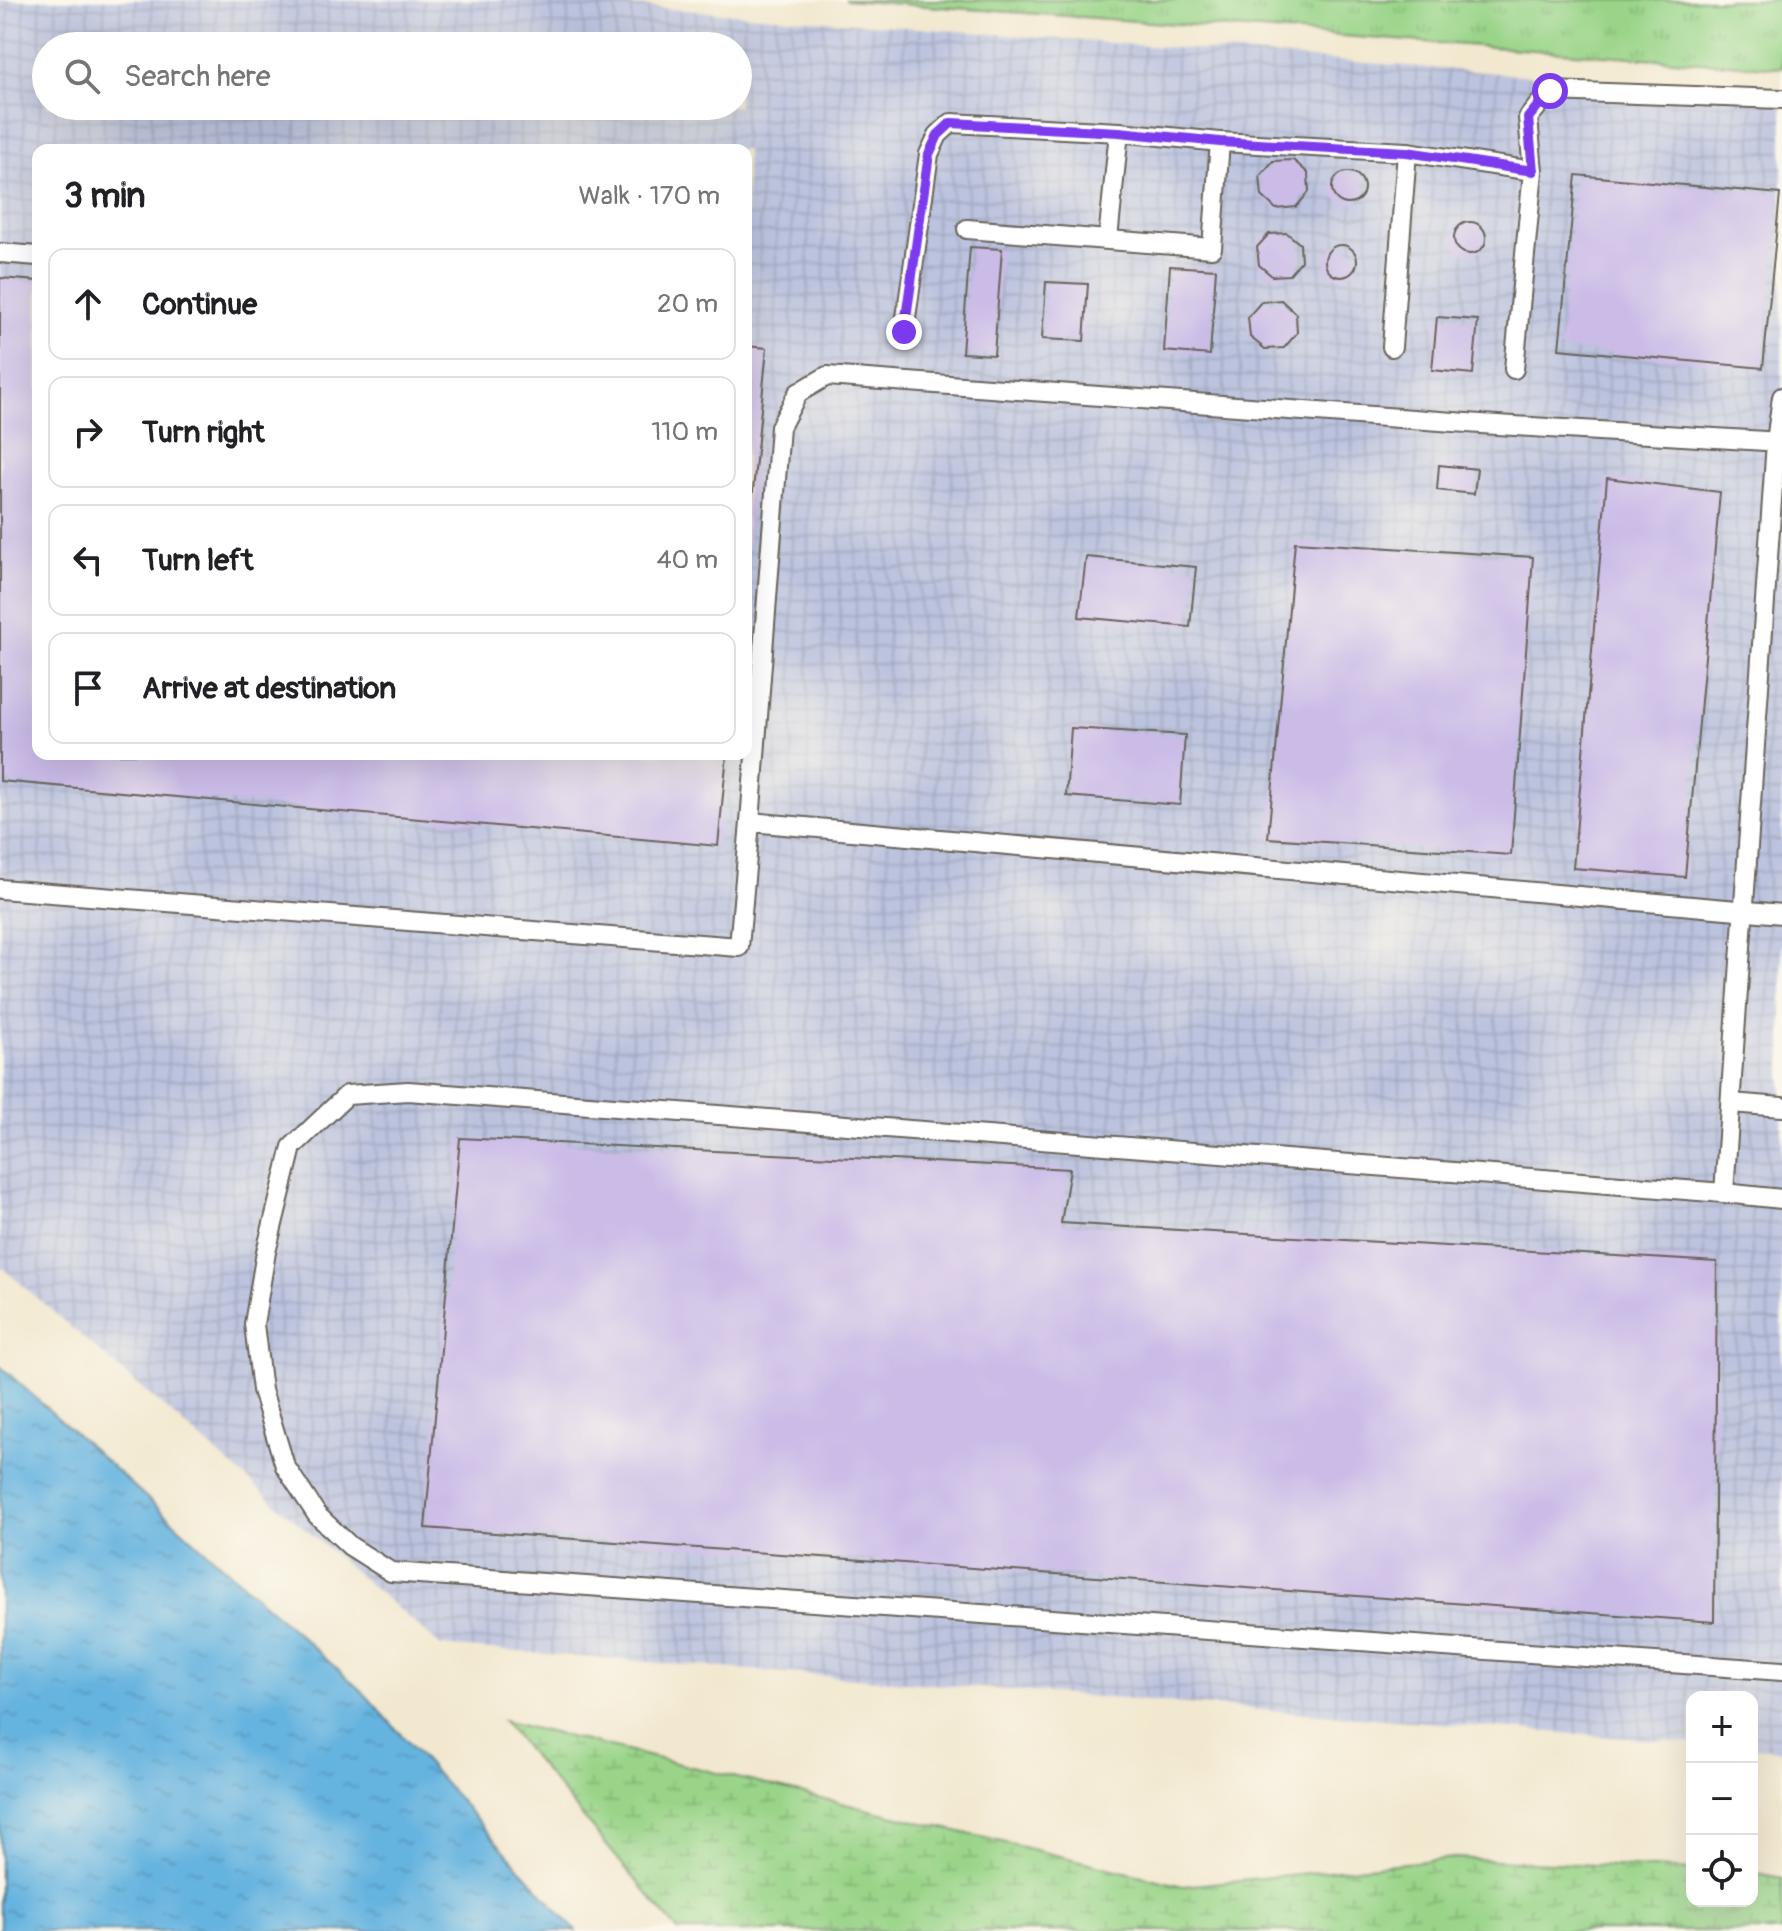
<!DOCTYPE html>
<html lang="en">
<head>
<meta charset="utf-8">
<style>
	:root { --surface:#fff; --page:#f6f6f6; --text:#202124; --muted:#757577; --line:#e0e0e0 }
	body { margin:0; font-family:Pangolin,sans-serif; background:var(--page); color:var(--text) }
	.controls { position:absolute; right:24px; bottom:24px; display:grid; overflow:hidden; border-radius:16px; box-shadow:0 8px 32px #0002 }
	.controls button { width:72px; height:72px; display:grid; place-items:center; padding:0; border:0; border-bottom:2px solid var(--line); background:var(--surface); color:var(--text); font:40px sans-serif }
	.stop { position:absolute; width:24px; height:24px; margin:-18px; border:6px solid #7c3aed; border-radius:50%; background:#fff }
	.stop.end { background:#7c3aed; border-color:#fff; box-shadow:0 2px 8px #0008 }
	.list { margin:0; padding:0; list-style:none }
	h2 { display:flex; justify-content:space-between; align-items:center; height:104px; margin:0; padding:0 32px; font-size:34px }
	h2 small { font-size:26px; font-weight:400; color:var(--muted) }
	.list li { display:grid; grid-template-columns:52px 1fr auto; gap:24px; align-items:center; box-sizing:border-box; height:112px; margin:0 16px 16px; padding:0 16px; border:2px solid var(--line); border-radius:16px }
	.list b { display:block; font-size:30px; white-space:nowrap }
	.list em { font-size:26px; font-style:normal; color:var(--muted) }
	.icon { flex:none; width:44px; height:44px; fill:none; stroke:currentColor; stroke-width:2; stroke-linecap:round; stroke-linejoin:round }
	.map { position:relative; flex:none; width:1782px; height:1931px; overflow:hidden }
	.search { position:absolute; background:var(--surface); box-shadow:0 8px 32px #0002; left:32px; top:32px; width:720px; height:88px; display:flex; align-items:center; gap:20px; box-sizing:border-box; padding:0 28px; border-radius:44px; color:var(--muted); font-size:30px }
	.panel { position:absolute; background:var(--surface); box-shadow:0 8px 32px #0002; left:32px; top:144px; width:720px; height:616px; border-radius:16px }
	.map>svg:first-child { display:block }
	.industrial { fill:url(#industrial-grid); fill-rule:evenodd }
	.grass { fill:url(#grass-tufts); stroke:#5a7852; stroke-width:2 }
	.wetland { fill:url(#wetland-marsh); stroke:#5a7852; stroke-width:2 }
	.water { fill:url(#water-ripples); stroke:#40687e; stroke-width:2 }
	.building { fill:#cabbe7 }
	.lines { fill:none; stroke-linecap:round; stroke-linejoin:round }
	.lane-casing { stroke:#67635b; stroke-width:22 }
	.lane { stroke:#fff; stroke-width:18 }
	.route { stroke:#7c3aed; stroke-width:10 }
</style>
</head>
<body>
<div class="map">
<svg width="1782" height="1931" viewBox="0 0 1782 1931">
	<defs>
		<pattern id="industrial-grid" width="8" height="8" patternUnits="userSpaceOnUse" patternTransform="scale(2)"><rect width="8" height="8" fill="#bcc3de"/><path d="M0 4h8M4 0v8" fill="none" stroke="#a1a7be"/></pattern>
		<pattern id="grass-tufts" width="24" height="20" patternUnits="userSpaceOnUse" patternTransform="scale(2)"><rect width="24" height="20" fill="#99d488"/><path d="M3 7l-1-3M5 7V3M7 7l1-3M15 17l-1-3M17 17v-4M19 17l1-3" fill="none" stroke="#83b575"/></pattern>
		<pattern id="wetland-marsh" width="20" height="14" patternUnits="userSpaceOnUse" patternTransform="scale(2)"><rect width="20" height="14" fill="#99d488"/><path d="M1 5h8M5 5V1M11 12h8M15 12V8" fill="none" stroke="#83b575"/></pattern>
		<pattern id="water-ripples" width="26" height="14" patternUnits="userSpaceOnUse" patternTransform="scale(2)"><rect width="26" height="14" fill="#65b3df"/><path d="M2 4q2-2 4 0t4 0M15 11q2-2 4 0t4 0" fill="none" stroke="#5799bf"/></pattern>
	</defs>
	<rect width="100%" height="100%" fill="#fbf7ec"/>
	<filter id="ink" filterUnits="userSpaceOnUse"><feTurbulence type="fractalNoise" baseFrequency=".0125" numOctaves="2"/><feDisplacementMap in="SourceGraphic" scale="16" xChannelSelector="R" yChannelSelector="G"/><feConvolveMatrix kernelMatrix="1 2 1 2 8 2 1 2 1" color-interpolation-filters="sRGB"/></filter>
	<filter id="wash" filterUnits="userSpaceOnUse"><feTurbulence type="fractalNoise" baseFrequency=".006" numOctaves="4" result="noise"/><feDisplacementMap in="SourceGraphic" scale="32" xChannelSelector="R" yChannelSelector="G"/><feGaussianBlur stdDeviation="1.8" result="paint"/><feColorMatrix in="noise" values="0 0 0 0 0 0 0 0 0 0 0 0 0 0 0 0 0 1.4 0 .05"/><feComposite in="paint" operator="in"/></filter>
	<g filter="url(#wash)">
		<rect width="100%" height="100%" fill="#f2e8cf"/>
		<path class="industrial" d="M0,0H555L1782,95V1750L1752,1748V1697H1692V1743L441,1646L0,1266ZM46,46H738V106H46ZM38,150H746V754H38Z"/>
		<polygon class="grass" points="845,0 1782,0 1782,68"/>
		<polygon class="wetland" points="503,1721 1183,1886 1454,1858 1692,1870 1692,1901 1752,1901 1752,1872 1756,1873 1782,1878 1782,1931 678,1931"/>
		<polygon class="water" points="0,1366 365,1694 576,1931 0,1931"/>
		<g id="blocks">
			<g class="building">
				<polygon points="1293,160 1308,173 1309,192 1296,207 1276,209 1262,196 1260,176 1273,161"/>
				<circle cx="1348" cy="188" r="16"/>
				<polygon points="1576,175 1780,194 1763,368 1559,349"/>
				<circle cx="1470" cy="238" r="16"/>
				<polygon points="1287,233 1300,244 1301,261 1289,275 1272,276 1259,265 1257,247 1269,234"/>
				<circle cx="1341" cy="261" r="16"/>
				<polygon points="970,247 1002,249 994,355 962,353"/>
				<polygon points="1170,266 1216,269 1210,355 1164,351"/>
				<polygon points="0,278 38,281 38,754 727,754 718,846 0,781"/>
				<polygon points="1046,282 1088,284 1084,341 1042,339"/>
				<polygon points="1281,300 1296,314 1297,333 1284,348 1265,349 1250,337 1248,317 1261,302"/>
				<polygon points="1437,317 1478,320 1473,374 1432,370"/>
				<polygon points="746,346 767,348 748,542 746,542"/>
				<polygon points="1439,465 1477,469 1474,494 1437,490"/>
				<polygon points="1607,478 1720,492 1685,877 1573,868"/>
				<polygon points="1295,542 1533,557 1511,855 1268,838"/>
				<polygon points="1086,557 1196,567 1190,627 1079,617"/>
				<polygon points="1071,728 1185,735 1180,805 1066,796"/>
				<polygon points="460,1138 1070,1169 1061,1223 1717,1262 1714,1622 425,1528"/>
			</g>
		</g>
	</g>
	<g filter="url(#ink)">
		<use href="#blocks" fill-opacity="0" stroke="#67635b" stroke-width="2"/>
		<g class="lines">
			<defs>
				<g id="lane">
					<polyline points="967,229 1212,248 1220,142"/>
					<polyline points="1108,239 1119,132"/>
					<polyline points="0,253 38,256"/>
					<polyline points="904,332 929,154 938,135 951,123 1119,132 1220,142 1407,152 1533,171 1528,118 1550,91 1782,99"/>
					<polyline points="1392,347 1407,152"/>
					<polyline points="1514,369 1533,171"/>
					<polyline points="750,822 780,427 798,393 827,376 1481,424 1782,442"/>
					<polyline points="0,889 739,947 750,822 1782,914"/>
					<polyline points="1731,1103 1782,1107"/>
					<polyline points="1724,1193 1776,442 1782,397"/>
					<polyline points="1782,1199 1724,1193 408,1091 347,1095 292,1147 266,1252 254,1324 262,1390 285,1466 317,1515 350,1546 391,1572 1782,1671"/>
				</g>
			</defs>
			<use href="#lane" class="lane-casing"/>
			<use href="#lane" class="lane"/>
		</g>
	</g>
	<g class="lines" filter="url(#ink)">
		<polyline class="route" points="904,332 929,154 938,135 951,123 1119,132 1220,142 1407,152 1533,171 1528,118 1550,91"/>
	</g>
</svg>
<div class="controls">
<button>+</button>
<button>−</button>
<button><svg class="icon" aria-label="locate" viewBox="0 0 24 24"><circle cx="12" cy="12" r="6"/><path d="M12 2v4M12 18v4M2 12h4M18 12h4"/></svg></button>
</div>
<div class="stop" style="left:1550px;top:91px"></div>
<div class="stop end" style="left:904px;top:332px"></div>
<div class="search"><svg class="icon" aria-label="search" viewBox="0 0 24 24"><circle cx="10" cy="10" r="6"/><path d="M15 15l6 6"/></svg>Search here</div>
<section class="panel">
<h2>3 min<small>Walk · 170 m</small></h2>
<ul class="list">
<li><svg class="icon" aria-label="ahead" viewBox="0 0 24 24"><path d="M12 20V5M6 11l6-6 6 6"/></svg><div><b>Continue</b></div><em>20 m</em></li>
<li><svg class="icon" aria-label="right" viewBox="0 0 24 24"><path d="M7 20v-9h11M14 6l5 5-5 5"/></svg><div><b>Turn right</b></div><em>110 m</em></li>
<li><svg class="icon" aria-label="left" viewBox="0 0 24 24"><path d="M17 20v-9H6M10 6l-5 5 5 5"/></svg><div><b>Turn left</b></div><em>40 m</em></li>
<li><svg class="icon" aria-label="arrive" viewBox="0 0 24 24"><path d="M6 21V4h12l-3 4 3 4H6"/></svg><div><b>Arrive at destination</b></div></li>
</ul>
</section>
</div>
</body>
</html>
